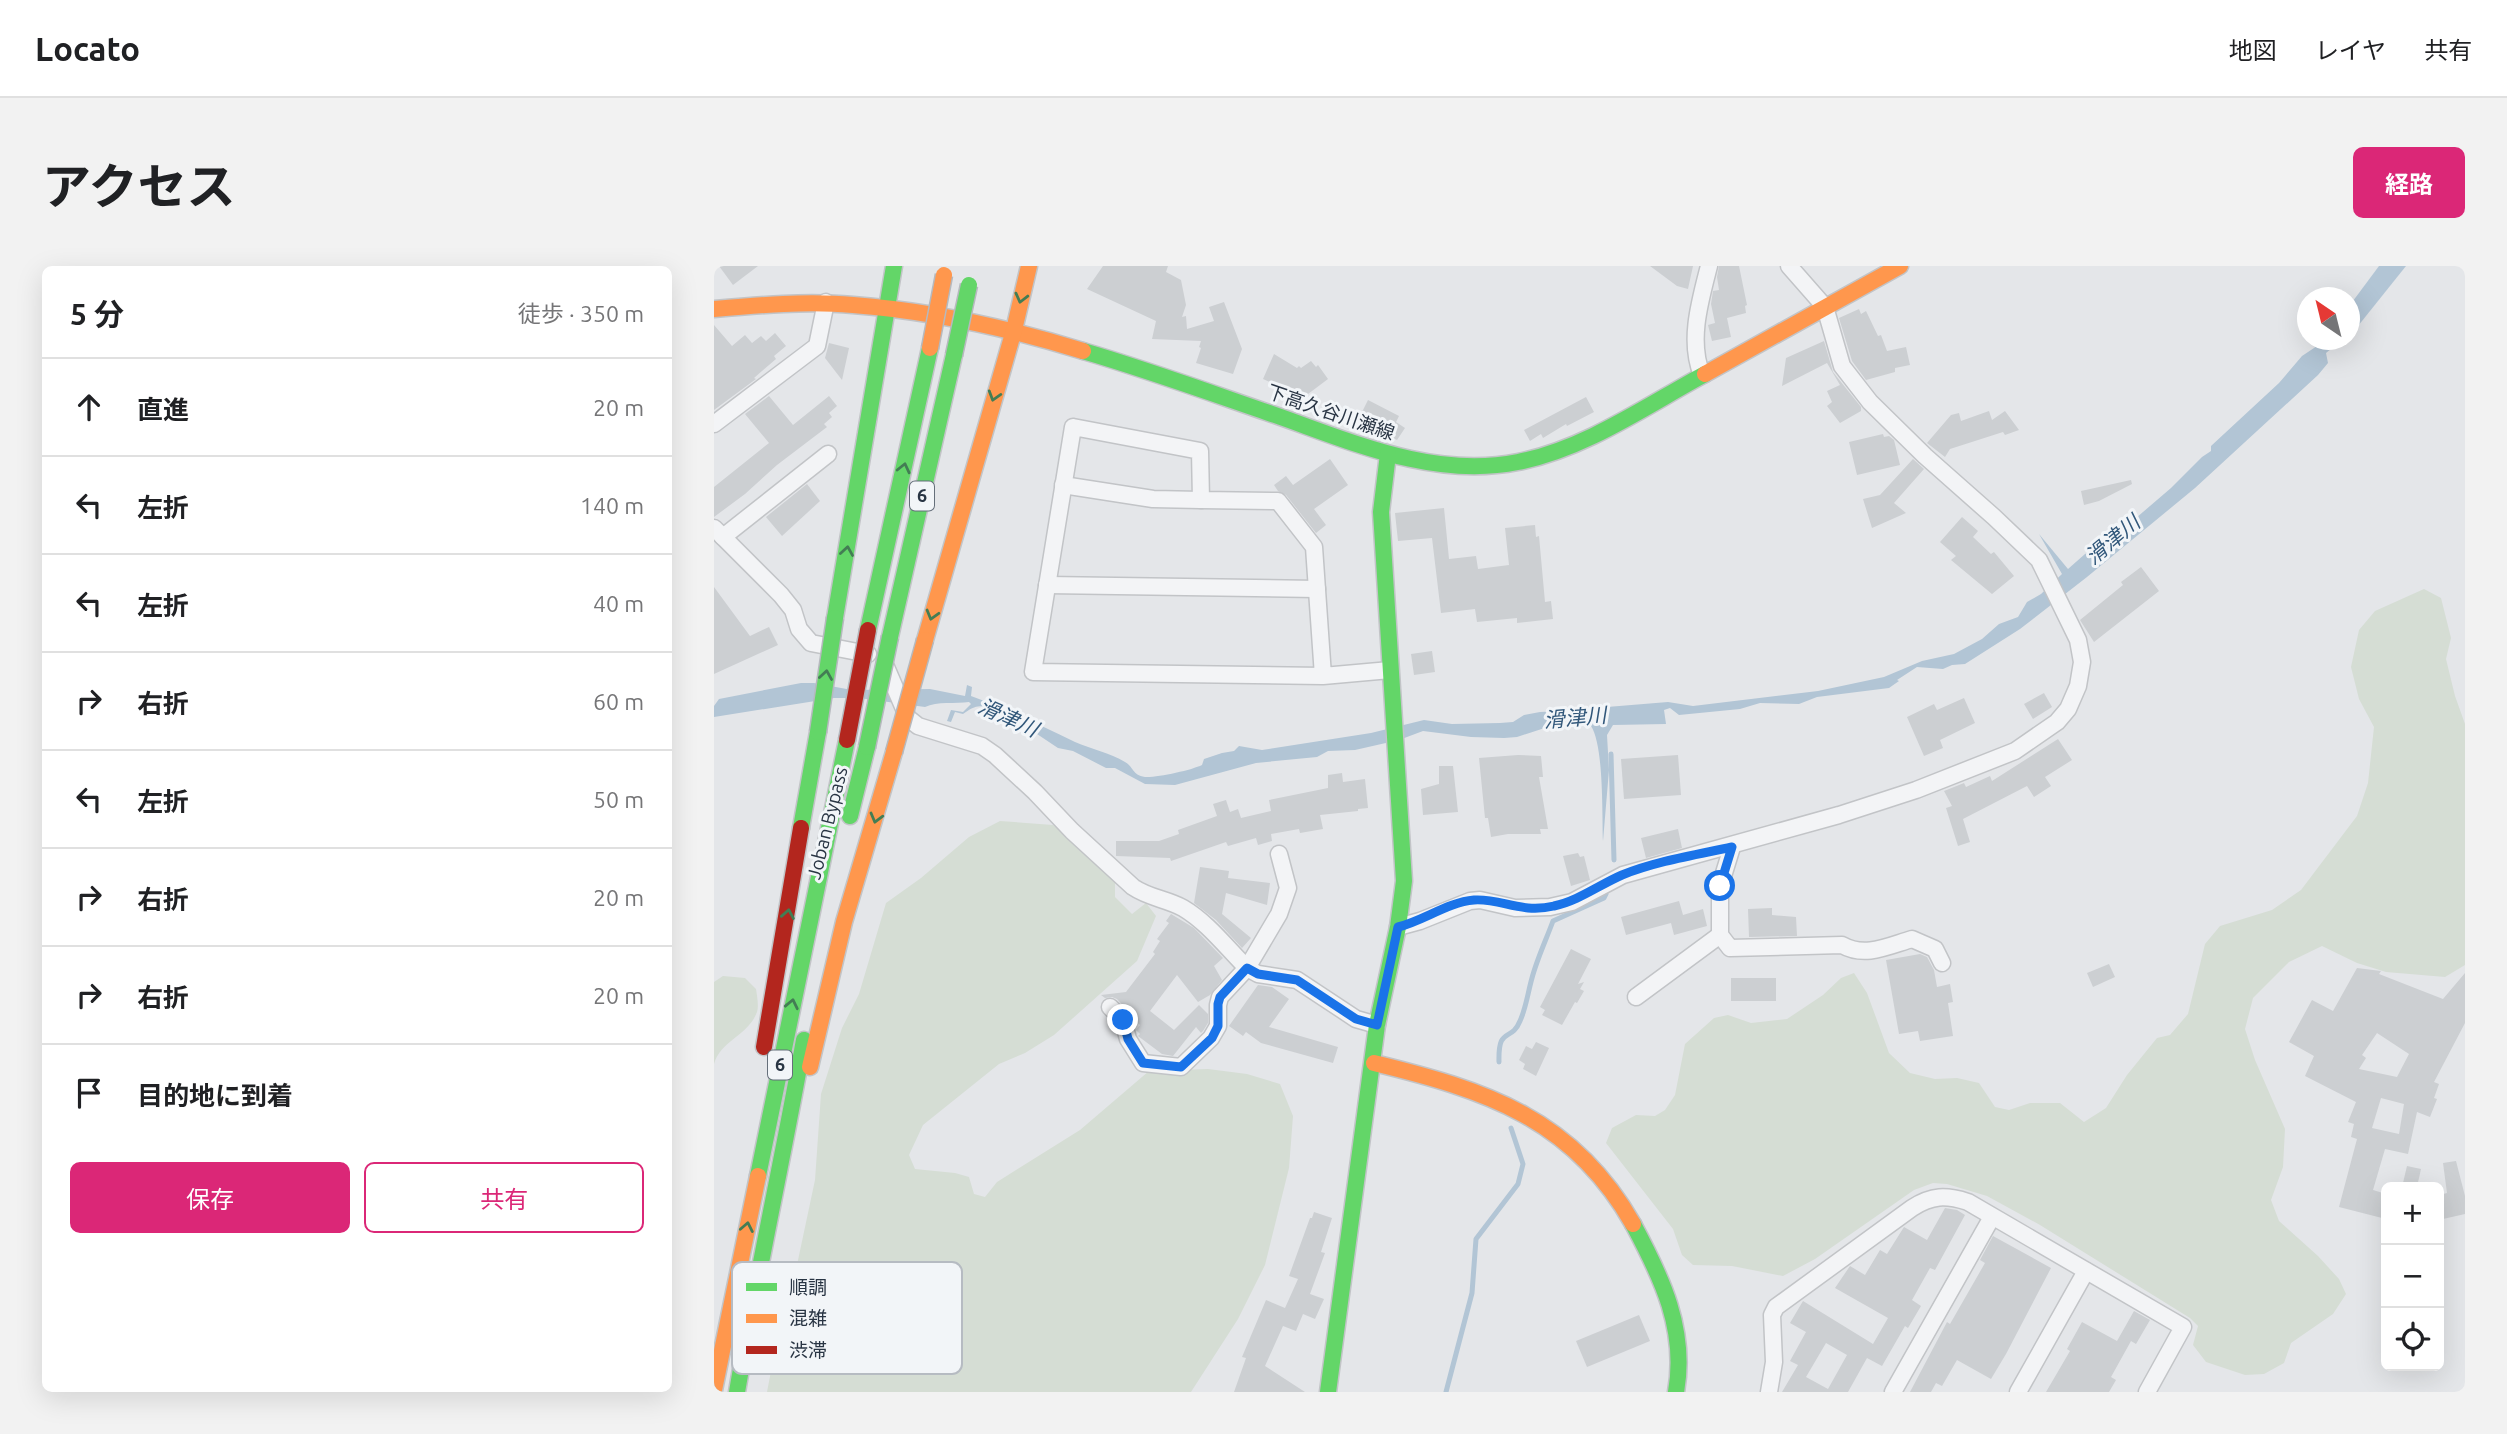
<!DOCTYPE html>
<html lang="ja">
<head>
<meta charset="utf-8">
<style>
	:root { --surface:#fff; --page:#f2f2f2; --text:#202124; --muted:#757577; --line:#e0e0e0; --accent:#db2777 }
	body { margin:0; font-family:Ubuntu,"Noto Sans JP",sans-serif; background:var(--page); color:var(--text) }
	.controls { position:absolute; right:21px; bottom:21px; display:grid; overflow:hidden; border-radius:10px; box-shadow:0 7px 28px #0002 }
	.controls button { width:63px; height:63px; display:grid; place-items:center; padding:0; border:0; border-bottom:2px solid var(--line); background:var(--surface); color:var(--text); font:35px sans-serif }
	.compass { position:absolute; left:1583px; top:21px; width:63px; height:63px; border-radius:50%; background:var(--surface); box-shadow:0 7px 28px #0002; rotate:325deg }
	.stop { position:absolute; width:21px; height:21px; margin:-16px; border:5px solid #1a73e8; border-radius:50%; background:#fff }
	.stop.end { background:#1a73e8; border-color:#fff; box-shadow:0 2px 7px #0008 }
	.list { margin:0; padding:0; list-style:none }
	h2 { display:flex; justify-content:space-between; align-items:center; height:91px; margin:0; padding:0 28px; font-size:30px }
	h2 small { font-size:23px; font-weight:400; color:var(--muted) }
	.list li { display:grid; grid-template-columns:46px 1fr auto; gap:21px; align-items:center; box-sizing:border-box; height:98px; padding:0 28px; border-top:2px solid var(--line) }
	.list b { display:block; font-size:26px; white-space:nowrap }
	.list em { font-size:23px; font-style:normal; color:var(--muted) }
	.actions { display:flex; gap:14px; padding:21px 28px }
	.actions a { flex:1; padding:16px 0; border:2px solid var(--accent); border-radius:10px; text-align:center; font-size:24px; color:var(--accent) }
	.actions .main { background:var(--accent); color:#fff }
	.icon { flex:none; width:38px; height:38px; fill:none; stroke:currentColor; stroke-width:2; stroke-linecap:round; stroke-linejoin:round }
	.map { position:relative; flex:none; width:1751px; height:1126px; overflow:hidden; border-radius:10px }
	header { display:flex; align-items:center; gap:42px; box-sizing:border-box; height:98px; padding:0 35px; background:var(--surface); border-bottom:2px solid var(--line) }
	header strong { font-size:33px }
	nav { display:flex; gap:38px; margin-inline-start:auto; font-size:24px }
	.intro { display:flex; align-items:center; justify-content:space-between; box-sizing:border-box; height:168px; padding:0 42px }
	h1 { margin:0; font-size:49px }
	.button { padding:18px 32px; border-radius:10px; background:var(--accent); color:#fff; font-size:24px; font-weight:700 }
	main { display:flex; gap:42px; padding:0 42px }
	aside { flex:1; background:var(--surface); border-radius:10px; box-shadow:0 7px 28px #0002 }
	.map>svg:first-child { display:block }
	.green { fill:#d5ddd4 }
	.water { fill:#b2c5d5 }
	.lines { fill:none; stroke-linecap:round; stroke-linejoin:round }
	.stream { stroke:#b2c5d5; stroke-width:5 }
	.building { fill:#cccfd2; fill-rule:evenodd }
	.street-casing { stroke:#c2c4c7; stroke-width:19 }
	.fast-casing { stroke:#c2c4c7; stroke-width:19 }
	.slow-casing { stroke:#c2c4c7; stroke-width:19 }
	.jam-casing { stroke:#c2c4c7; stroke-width:19 }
	.street { stroke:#f3f4f6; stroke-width:16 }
	.fast { stroke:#63d668; stroke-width:16 }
	.slow { stroke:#ff974d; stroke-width:16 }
	.jam { stroke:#b3261e; stroke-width:16 }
	.fast-bridge-casing { stroke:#b6b9be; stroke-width:19; stroke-linecap:butt }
	.slow-bridge-casing { stroke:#b6b9be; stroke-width:19; stroke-linecap:butt }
	.jam-bridge-casing { stroke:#b6b9be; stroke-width:19; stroke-linecap:butt }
	.fast-bridge { stroke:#63d668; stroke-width:16 }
	.slow-bridge { stroke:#ff974d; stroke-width:16 }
	.jam-bridge { stroke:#b3261e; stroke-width:16 }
	.oneway { stroke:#437d54 }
	.route { stroke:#1a73e8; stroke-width:9 }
	.labels { text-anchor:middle; stroke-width:6; stroke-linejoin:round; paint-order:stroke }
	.shield { fill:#f2f5f8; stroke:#656f7a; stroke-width:2 }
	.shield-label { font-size:18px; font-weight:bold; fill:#293544 }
	.street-label { font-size:19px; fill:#293544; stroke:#f2f5f8 }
	.water-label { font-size:21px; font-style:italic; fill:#31577a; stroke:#f2f5f8 }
	.key { fill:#f2f5f8; stroke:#b6bbc2; stroke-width:2 }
	.key-label { font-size:19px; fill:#293544 }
</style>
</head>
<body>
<header>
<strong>Locato</strong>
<nav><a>地図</a><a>レイヤ</a><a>共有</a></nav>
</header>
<div class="intro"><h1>アクセス</h1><a class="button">経路</a></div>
<main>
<aside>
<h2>5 分<small>徒歩 · 350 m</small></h2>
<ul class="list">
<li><svg class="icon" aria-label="ahead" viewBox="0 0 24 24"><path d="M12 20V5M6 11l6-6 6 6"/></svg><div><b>直進</b></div><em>20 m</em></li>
<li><svg class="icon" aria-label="left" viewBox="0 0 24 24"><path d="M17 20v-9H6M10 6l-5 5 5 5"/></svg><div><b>左折</b></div><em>140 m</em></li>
<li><svg class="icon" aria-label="left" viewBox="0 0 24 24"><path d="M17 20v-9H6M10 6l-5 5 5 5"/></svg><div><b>左折</b></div><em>40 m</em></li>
<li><svg class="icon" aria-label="right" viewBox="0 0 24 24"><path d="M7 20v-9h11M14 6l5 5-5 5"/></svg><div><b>右折</b></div><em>60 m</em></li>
<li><svg class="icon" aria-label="left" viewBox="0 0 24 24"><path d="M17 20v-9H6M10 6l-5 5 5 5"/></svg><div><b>左折</b></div><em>50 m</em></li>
<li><svg class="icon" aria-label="right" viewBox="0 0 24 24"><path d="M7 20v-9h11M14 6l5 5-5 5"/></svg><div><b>右折</b></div><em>20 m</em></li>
<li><svg class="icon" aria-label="right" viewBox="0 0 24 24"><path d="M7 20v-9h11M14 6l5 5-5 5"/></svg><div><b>右折</b></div><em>20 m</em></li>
<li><svg class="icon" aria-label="arrive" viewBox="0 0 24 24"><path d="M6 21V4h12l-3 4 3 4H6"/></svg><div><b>目的地に到着</b></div></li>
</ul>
<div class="actions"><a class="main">保存</a><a>共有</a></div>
</aside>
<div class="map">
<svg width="1751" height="1126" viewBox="0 0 1751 1126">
	<rect width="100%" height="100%" fill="#e4e6e9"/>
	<g class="green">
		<polygon points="1710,323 1727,332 1737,372 1732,393 1741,430 1751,458 1751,699 1731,711 1672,706 1643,697 1608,680 1575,696 1539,732 1531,763 1541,794 1571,863 1569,901 1557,934 1565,955 1604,990 1625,1013 1632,1028 1619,1048 1577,1077 1570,1097 1550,1108 1531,1109 1492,1096 1479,1079 1484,1060 1476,1052 1326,959 1273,930 1233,918 1219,917 1200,924 1101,993 1069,1010 1018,1000 979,999 968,989 959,963 892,877 898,862 922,849 941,850 951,844 961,829 971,778 1000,752 1014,749 1037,757 1073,753 1109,729 1127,712 1140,707 1153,727 1175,787 1196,807 1221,813 1243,812 1265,817 1281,841 1295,844 1316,837 1346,837 1370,856 1392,842 1413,809 1443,772 1456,769 1474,748 1491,678 1506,660 1558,644 1587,624 1643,550 1654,517 1660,461 1645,433 1637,401 1645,364 1661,345"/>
		<polygon points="286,555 339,559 378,589 401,612 401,631 418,648 432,637 442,650 423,695 340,769 311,787 285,798 209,859 195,889 201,903 241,907 255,911 260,928 271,931 283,916 366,864 435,805 494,803 533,808 566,818 579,850 575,902 551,999 524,1053 477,1126 53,1126 62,1079 73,1046 101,914 107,828 128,762 145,728 172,637 207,612 255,571"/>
		<path d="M9,710L31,712L42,723C43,730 45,740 43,746C34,770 7,774 0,798V716Z"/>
	</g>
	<g class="water">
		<polygon points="1665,0 1692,0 1636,70 1636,39"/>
		<path d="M1612,74H1628L1612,87L1614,97L1604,109L1481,222L1373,311L1306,363L1251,398L1238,399L1229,403L1203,401L1183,414L1185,415L1175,422L1103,431L1085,438L1046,437L1026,443L965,449L956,442L950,444L952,458L899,459L893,469L895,504L889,575C888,549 890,480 877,460H867L859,456L846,457L803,471L790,472L757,471L709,465L685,474L641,484L614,485L603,491L542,497L461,519L431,518L401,502H392L359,485L344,482L323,468L284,454L282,447C267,437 262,439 249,448L241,446L237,456L233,455L237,444L249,446L257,438L255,436C242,438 223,435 211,441L145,432H120L0,451V440L5,433L87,417H100L138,424L216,423L251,430L253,419L258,421L257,430C293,443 326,459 361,476C377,483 396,487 411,496C419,500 418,509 431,511C442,512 478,504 488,499L490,493L508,487L520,485L525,480L548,484L657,467L710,454L738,458L786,457L799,456L810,449L826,446L846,445L860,448L887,445L893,441L954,436L979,440L1104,425L1170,411L1208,395L1240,388L1268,373L1285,358L1304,351L1313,336L1327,328L1348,308L1325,268L1354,303L1371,288L1390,278L1398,269L1408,264L1457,222L1488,191L1497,185V180L1565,117L1588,90Z"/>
	</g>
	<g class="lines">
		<g class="stream">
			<polyline points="897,488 900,594"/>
			<path d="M785,796C784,759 797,777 806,755C812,742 814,726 818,712C823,693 832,674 839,655L890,632L892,628"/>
			<polyline points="732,1126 758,1027 762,973 804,918 809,898 797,862"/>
		</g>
	</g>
	<g class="building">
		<polygon points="5,0 44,0 19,19"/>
		<polygon points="389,0 454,0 452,6 467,14 472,39 468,51 472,50 473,63 500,55 495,41 510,36 528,83 519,108 482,97 487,82 485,81 487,75 438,73 442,55 373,23"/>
		<polygon points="936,0 979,0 974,23 963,20"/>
		<polygon points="1005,0 1025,0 1033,39 1031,40 1032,47 1013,52 1017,71 998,75 994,59 1001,57 997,38 999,25 1005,24 1003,11"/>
		<polygon points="1145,43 1147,48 1152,45 1164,70 1167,69 1173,85 1192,81 1196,99 1181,102 1181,106 1152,114 1138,95 1125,52"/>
		<polygon points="0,59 18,80 31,69 38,77 47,70 52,75 61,67 72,80 60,90 62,93 40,112 42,113 0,144"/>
		<polygon points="1110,75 1119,106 1147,141 1147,145 1126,157 1113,140 1118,136 1113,125 1126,119 1113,97 1068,120 1072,92"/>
		<polygon points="115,77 135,82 128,114 111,92"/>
		<polygon points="560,88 583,102 585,100 587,102 597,95 602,101 604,99 614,113 590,131 588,128 581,134 574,124 549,113"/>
		<polygon points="55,130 79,159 115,130 123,140 115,147 118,151 110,158 113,161 63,199 31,228 0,251 0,221 55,177 31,148"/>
		<polygon points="872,131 880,146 853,160 852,158 829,172 827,168 816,175 810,164"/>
		<polygon points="654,134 685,150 682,156 691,162 683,174 661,163 662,160 646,150"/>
		<polygon points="1275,145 1278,154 1291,145 1305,164 1291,169 1289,166 1236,183 1231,191 1213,177 1237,149 1245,147 1247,155"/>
		<polygon points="1169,168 1170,171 1175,170 1180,174 1186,199 1143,209 1135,176"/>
		<polygon points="616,193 634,219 600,243 612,259 602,267 572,229 564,225 560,219 572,210 579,219"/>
		<polygon points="1199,193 1210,203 1180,237 1192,247 1158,262 1149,233 1166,229"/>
		<polygon points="1417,214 1418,218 1385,235 1370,239 1367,225"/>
		<polygon points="93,218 106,235 68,270 52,251"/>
		<polygon points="730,242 735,293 762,290 764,303 795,299 791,262 821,259 822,271 825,270 831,336 837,335 839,353 803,357 803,352 763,356 761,343 727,347 718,272 684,275 681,247"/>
		<polygon points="1248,251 1264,265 1259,271 1277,288 1280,286 1300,310 1278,328 1237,294 1242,290 1226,276"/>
		<polygon points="1427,301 1445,325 1380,376 1366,354 1409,319 1407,316"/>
		<polygon points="0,321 36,370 55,361 64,379 0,408"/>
		<polygon points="718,385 721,406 700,409 697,388"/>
		<polygon points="1330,427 1338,441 1319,453 1310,438"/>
		<polygon points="1250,432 1261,457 1226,474 1229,482 1210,490 1193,451 1220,438 1223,444"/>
		<polygon points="1344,473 1358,494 1331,511 1337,520 1320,531 1313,520 1249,553 1256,576 1244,580 1232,542 1238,540 1230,525 1250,517 1252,521 1276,510 1278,515"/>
		<polygon points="804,489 827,490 829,511 825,511 834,563 826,563 827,568 794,568 777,571 774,552 771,552 765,492"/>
		<polygon points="964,489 967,529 910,533 907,493"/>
		<polygon points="725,500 739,500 744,546 709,549 707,523 725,518"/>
		<polygon points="628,507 629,516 651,513 654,542 644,543 644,545 606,549 609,563 586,567 585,563 557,568 558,575 544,579 542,572 514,580 512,576 457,595 456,592 402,590 402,575 445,575 465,568 464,564 503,550 499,538 512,534 516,546 524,543 527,552 557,545 555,534 614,522 614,509"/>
		<polygon points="964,563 968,582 932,592 927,572"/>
		<polygon points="864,587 866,591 870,590 876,614 857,620 849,590"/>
		<polygon points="486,601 515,605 514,612 556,617 553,639 512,627 508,648 537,672 528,682 502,654 480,637"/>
		<polygon points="965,635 969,649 989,643 993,660 960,669 957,657 912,669 907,651"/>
		<polygon points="1058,642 1058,649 1082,651 1083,670 1035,671 1034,643"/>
		<polygon points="457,648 480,662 509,692 500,700 508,714 496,729 484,736 463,709 436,745 460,764 485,739 494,748 494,757 489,765 487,767 482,761 459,790 448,788 424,770 426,768 422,764 426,759 420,754 416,747 403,733 398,731 391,732 387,729 412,726 441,688 439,686 446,675 443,673 455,657 452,655"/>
		<polygon points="857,683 877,693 864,718 870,716 866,723 870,725 863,737 861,736 848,759 828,749 831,744 826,741"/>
		<polygon points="1206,688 1213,691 1220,704 1223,721 1236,718 1239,736 1234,737 1239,770 1206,775 1204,765 1185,768 1172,694"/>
		<polygon points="1395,698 1401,711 1379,721 1373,707"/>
		<path d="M1643,702L1667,705L1665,708L1729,733L1751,707V757L1720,816L1725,818L1720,832L1723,833L1716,851L1703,846L1694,888L1671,883L1659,924L1672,928L1668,952L1625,941L1643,873L1637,871L1640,858L1634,856L1642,836L1591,810L1600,790L1575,776L1598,734L1619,745ZM1663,767L1695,788L1683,811L1645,803L1652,792L1648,789ZM1667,832L1690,838L1685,868L1658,862Z"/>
		<rect x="1017" y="712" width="45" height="23"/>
		<polygon points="544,719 558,721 575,733 555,761 624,781 619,797 547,777 532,766 529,770 515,760"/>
		<polygon points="822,776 835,782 822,810 809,803 811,798 805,794 812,780 818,783"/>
		<polygon points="1742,895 1751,930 1751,948 1729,953 1725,929 1733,927 1729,897"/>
		<polygon points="1693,900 1707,903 1703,921 1688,921"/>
		<path d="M1231,942L1243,944L1251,949L1221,1004L1216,1002L1198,1034L1207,1040L1194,1062L1191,1060L1168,1100L1153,1092L1134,1126H1068L1084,1099L1076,1095L1092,1066L1076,1057L1089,1035L1159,1078L1174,1052L1121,1022L1136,1000L1151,1009L1166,984L1173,988L1190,961L1213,974ZM1112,1077L1133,1089L1114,1123L1092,1111Z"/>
		<polygon points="600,946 618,952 607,986 611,987 596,1028 610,1033 601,1053 589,1048 582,1065 569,1060 551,1100 591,1126 520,1126 532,1092 528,1091 552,1034 571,1042 584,1013 575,1010 596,952 598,952"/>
		<polygon points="1279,970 1337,1002 1292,1088 1277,1113 1243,1094 1228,1120 1222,1117 1217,1126 1196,1126 1233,1056 1236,1058 1271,997 1266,994"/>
		<polygon points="1420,1045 1436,1054 1422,1078 1417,1075 1397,1111 1402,1114 1395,1126 1332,1126 1356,1085 1353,1083 1368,1056 1403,1075"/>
		<polygon points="925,1049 936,1075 873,1101 862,1075"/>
	</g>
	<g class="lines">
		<defs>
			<g id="street">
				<path d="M988,109C974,75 986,35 995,0"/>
				<polyline points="0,158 103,80 112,36"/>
				<polyline points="349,219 439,233 487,234"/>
				<polyline points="0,262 67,329 79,344 85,363 97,377 154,388"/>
				<polyline points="9,271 114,188"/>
				<polyline points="333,319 603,323"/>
				<path d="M172,401L194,452L204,460L268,480L281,489L321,526L358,565L419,621C435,632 453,633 469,642C493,656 513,682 533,702L544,708L583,714L642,753L663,759"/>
				<polyline points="609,410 319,406 359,161 486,185 487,234 564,235 600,281 609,410 676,404"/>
				<path d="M1018,581L1006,620V669L1016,682L1128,679C1151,692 1174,680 1198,673L1221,683L1228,697"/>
				<polyline points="684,661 706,655 756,635 766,634 801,642 836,641 858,636 909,609 1125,549 1202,524 1301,485 1343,456 1354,443 1364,420 1368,396 1364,374 1325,294 1280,251 1211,190 1156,136 1128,100 1111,41 1075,0"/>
				<polyline points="922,731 1006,669"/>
				<polyline points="396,741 409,754 414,773 429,797 467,801 497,772 504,760 504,739 506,731 533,702 565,648 574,622 565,588"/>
				<path d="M1055,1126L1060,1096L1058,1049L1062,1041L1198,942C1218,929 1232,929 1254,936L1469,1061L1433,1126"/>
				<polyline points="1179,1126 1278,951"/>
				<polyline points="1304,1126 1372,1005"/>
			</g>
			<g id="fast">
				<path d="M369,85C434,104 497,127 561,149C638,176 720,213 804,196C871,183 932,140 991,108"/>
				<polyline points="121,352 180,0"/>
				<polyline points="154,364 216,82"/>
				<polyline points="176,371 240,89"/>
				<polyline points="136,550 153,481"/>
				<polyline points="87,562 104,466"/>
				<polyline points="44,910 133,474"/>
				<path d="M919,958C948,1012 973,1064 962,1126"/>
				<path d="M23,1126C43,1008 69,892 90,774"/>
				<polyline points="614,1126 663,759 684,661 690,615 667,246 674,188"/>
			</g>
			<g id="slow">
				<path d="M0,43C46,39 93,35 139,39C218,45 294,62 369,85"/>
				<polyline points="991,108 1186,0"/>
				<polyline points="211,374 300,64 315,0"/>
				<path d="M660,797C771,824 859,852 919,958"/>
				<polyline points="96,801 130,656 180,486"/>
				<polyline points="0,1124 44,910"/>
			</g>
			<polyline id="jam" points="50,781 87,562"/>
		</defs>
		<use href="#street" class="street-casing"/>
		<use href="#fast" class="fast-casing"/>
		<use href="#slow" class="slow-casing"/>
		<use href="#jam" class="jam-casing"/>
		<use href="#street" class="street"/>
		<use href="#fast" class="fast"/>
		<use href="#slow" class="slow"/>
		<use href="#jam" class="jam"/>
		<defs>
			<g id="fast-bridge">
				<polyline points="240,89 255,19"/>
				<polyline points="104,466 121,352"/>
				<polyline points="153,481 176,371"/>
			</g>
			<g id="slow-bridge">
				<polyline points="216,82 230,9"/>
				<polyline points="180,486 211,374"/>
			</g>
			<polyline id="jam-bridge" points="133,474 154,364"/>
		</defs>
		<use href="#fast-bridge" class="fast-bridge-casing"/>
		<use href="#slow-bridge" class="slow-bridge-casing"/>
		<use href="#jam-bridge" class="jam-bridge-casing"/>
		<use href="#fast-bridge" class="fast-bridge"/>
		<use href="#slow-bridge" class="slow-bridge"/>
		<use href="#jam-bridge" class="jam-bridge"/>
	</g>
	<defs><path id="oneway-chevron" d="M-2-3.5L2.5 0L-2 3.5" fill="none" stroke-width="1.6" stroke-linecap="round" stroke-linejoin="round" transform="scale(1.75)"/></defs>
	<g class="oneway">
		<use href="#oneway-chevron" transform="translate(307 32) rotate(104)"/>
		<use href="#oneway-chevron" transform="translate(280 130) rotate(107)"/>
		<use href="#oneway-chevron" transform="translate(190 202) rotate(-77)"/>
		<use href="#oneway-chevron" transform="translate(133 285) rotate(-81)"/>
		<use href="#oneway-chevron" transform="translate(218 349) rotate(106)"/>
		<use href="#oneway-chevron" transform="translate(112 409) rotate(-81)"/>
		<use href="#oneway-chevron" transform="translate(162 552) rotate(105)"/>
		<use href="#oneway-chevron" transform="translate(74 648) rotate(-80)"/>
		<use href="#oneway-chevron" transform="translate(78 738) rotate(-78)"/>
		<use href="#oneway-chevron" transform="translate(33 961) rotate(-79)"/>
	</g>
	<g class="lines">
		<path class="route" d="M409,754L414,773L429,797L467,801L498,772L504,760V738L506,731L533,702L544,708L583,714L642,753L663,759L684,661C709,655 734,636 760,634C787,632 807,648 840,640C864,635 885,619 908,609C943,595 981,589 1018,581L1006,620"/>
	</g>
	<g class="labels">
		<g class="shield">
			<rect x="196" y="215.5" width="24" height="29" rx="5"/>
			<rect x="54" y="784.5" width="24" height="29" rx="5"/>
		</g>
		<g class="shield-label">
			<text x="208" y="236">6</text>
			<text x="66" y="805">6</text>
		</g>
		<g class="street-label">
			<text transform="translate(617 146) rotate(19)" y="7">下高久谷川瀬線</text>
			<text transform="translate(113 557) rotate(-76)" y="7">Joban Bypass</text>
		</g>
		<g class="water-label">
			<text transform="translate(1399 274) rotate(-40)" y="7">滑津川</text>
			<text transform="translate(294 452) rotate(24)" y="7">滑津川</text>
			<text transform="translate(861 452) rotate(-5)" y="7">滑津川</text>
		</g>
	</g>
	<rect x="18" y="996" width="230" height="112" rx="10" class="key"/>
	<rect x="32" y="1017" width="31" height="8" fill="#63d668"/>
	<rect x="32" y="1048" width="31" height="9" fill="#ff974d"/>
	<rect x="32" y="1080" width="31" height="8" fill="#b3261e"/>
	<g class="key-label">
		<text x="75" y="1028">順調</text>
		<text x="75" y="1059">混雑</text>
		<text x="75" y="1091">渋滞</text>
	</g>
</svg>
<div class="controls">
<button>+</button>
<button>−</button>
<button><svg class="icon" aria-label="locate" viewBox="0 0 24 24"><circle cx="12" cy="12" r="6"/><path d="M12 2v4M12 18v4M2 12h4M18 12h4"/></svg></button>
</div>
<svg class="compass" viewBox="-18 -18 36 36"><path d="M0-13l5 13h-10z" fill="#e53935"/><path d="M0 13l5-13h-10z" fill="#757577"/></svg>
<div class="stop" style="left:1006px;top:620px"></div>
<div class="stop end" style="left:409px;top:754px"></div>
</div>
</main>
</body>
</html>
